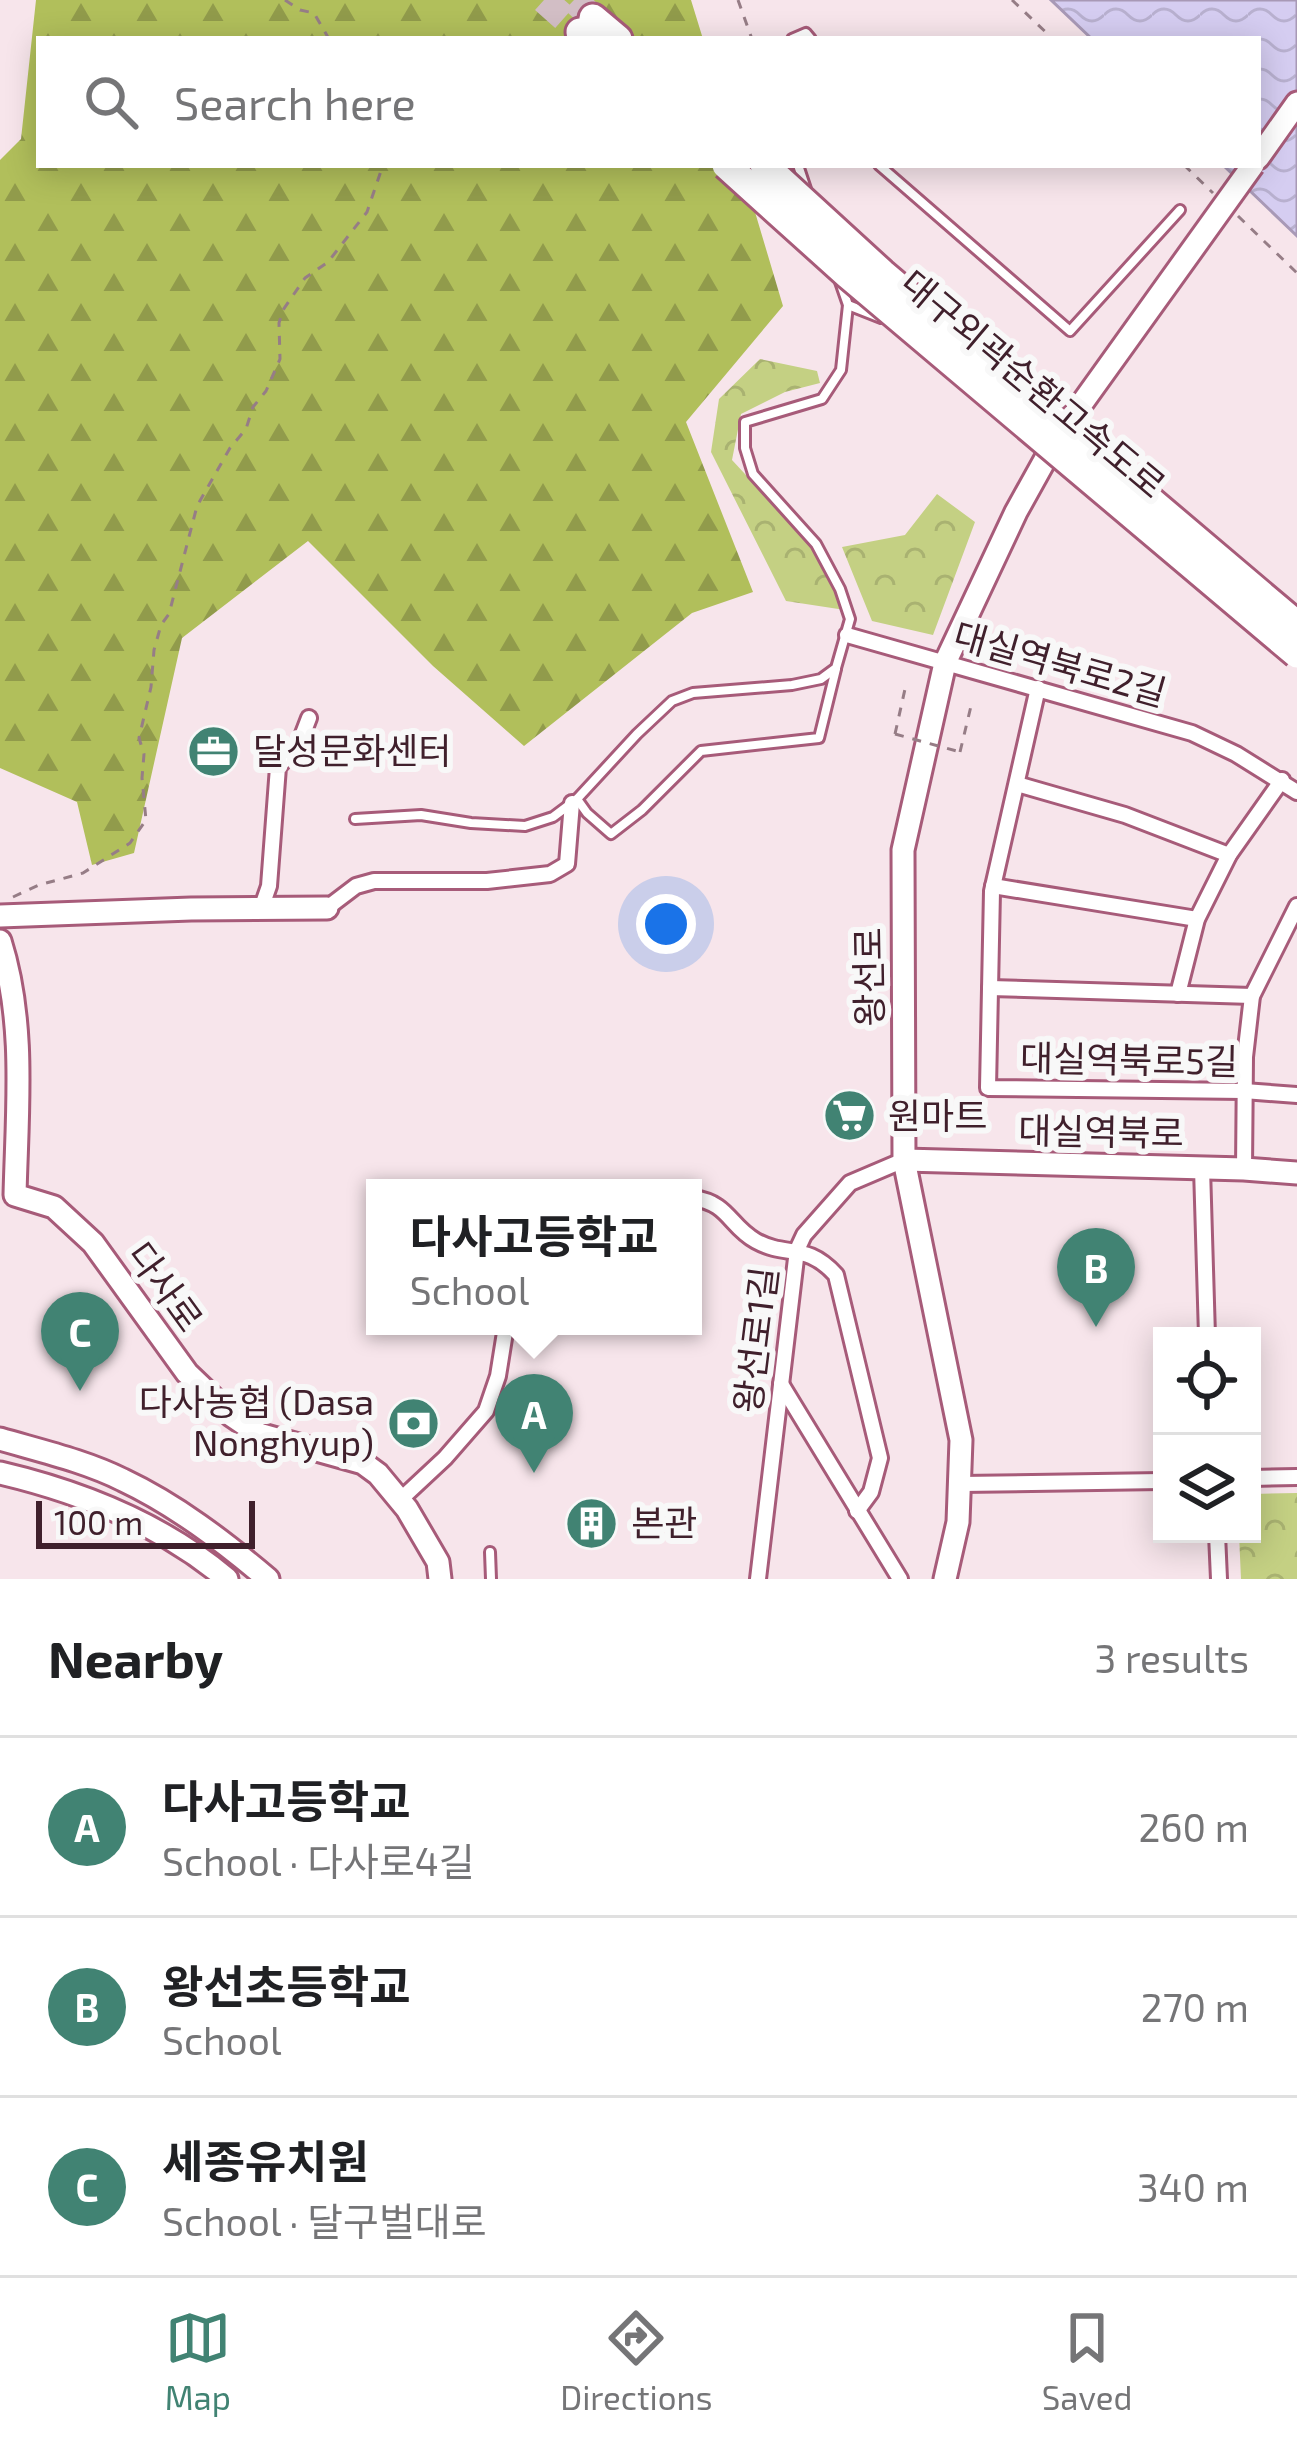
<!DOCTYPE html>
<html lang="en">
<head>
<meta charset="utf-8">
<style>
	:root { --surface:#fff; --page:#f2f2f2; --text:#202124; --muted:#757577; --line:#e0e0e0; --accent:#418373 }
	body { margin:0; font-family:"Exo 2","Noto Sans KR",sans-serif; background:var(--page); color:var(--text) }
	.controls { position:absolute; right:36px; bottom:36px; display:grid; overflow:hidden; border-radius:0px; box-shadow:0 6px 30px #0003 }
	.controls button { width:108px; height:108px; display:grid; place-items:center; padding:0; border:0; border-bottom:3px solid var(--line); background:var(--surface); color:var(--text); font:60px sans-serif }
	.scale { position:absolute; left:36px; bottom:30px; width:219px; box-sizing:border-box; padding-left:12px; border:6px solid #40202c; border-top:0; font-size:33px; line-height:42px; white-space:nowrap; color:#40202c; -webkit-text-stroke:9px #f8f8f8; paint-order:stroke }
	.you { position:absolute; left:666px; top:924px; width:42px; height:42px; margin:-30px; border:9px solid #fff; border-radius:50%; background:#1a73e8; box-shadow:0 0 0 18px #1a73e833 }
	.badge { display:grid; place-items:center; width:78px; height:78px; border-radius:50%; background:var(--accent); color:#fff; font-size:39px; font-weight:700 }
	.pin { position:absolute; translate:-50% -99px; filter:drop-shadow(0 3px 6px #0008) }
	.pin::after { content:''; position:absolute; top:63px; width:42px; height:36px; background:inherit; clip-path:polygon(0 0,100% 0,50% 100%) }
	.popup { position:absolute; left:366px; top:1179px; width:336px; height:156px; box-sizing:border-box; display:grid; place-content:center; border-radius:0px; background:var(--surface); filter:drop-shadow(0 3px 9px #0005); font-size:39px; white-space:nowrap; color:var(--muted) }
	.popup b { font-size:45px; color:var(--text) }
	.popup::after { content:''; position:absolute; left:50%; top:100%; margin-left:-24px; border:24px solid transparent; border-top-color:var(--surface) }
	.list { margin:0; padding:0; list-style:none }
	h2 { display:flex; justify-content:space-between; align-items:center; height:156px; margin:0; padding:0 48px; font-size:51px }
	h2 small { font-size:39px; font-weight:400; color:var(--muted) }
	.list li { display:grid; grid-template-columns:78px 1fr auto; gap:36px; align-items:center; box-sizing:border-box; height:180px; padding:0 48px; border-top:3px solid var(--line) }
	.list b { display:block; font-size:45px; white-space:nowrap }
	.list p { margin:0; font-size:39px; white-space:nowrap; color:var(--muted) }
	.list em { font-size:39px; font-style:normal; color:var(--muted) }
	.icon { flex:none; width:66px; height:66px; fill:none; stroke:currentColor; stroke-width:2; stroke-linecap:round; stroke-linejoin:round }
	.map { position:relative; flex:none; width:1297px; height:1579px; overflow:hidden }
	.search { position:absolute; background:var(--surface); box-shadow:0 6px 30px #0003; left:36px; right:36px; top:36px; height:132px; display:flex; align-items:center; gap:30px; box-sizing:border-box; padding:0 42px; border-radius:0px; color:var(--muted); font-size:45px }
	.sheet { height:696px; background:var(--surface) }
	nav { display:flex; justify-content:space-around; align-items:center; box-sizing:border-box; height:168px; border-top:3px solid var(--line); background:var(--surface); font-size:33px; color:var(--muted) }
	nav a { display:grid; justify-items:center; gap:6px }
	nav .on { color:var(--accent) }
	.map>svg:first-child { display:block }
	.forest { fill:url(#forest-firs) }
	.park { fill:url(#park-crowns) }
	.water { fill:url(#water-waves); stroke:#a899b6; stroke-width:3 }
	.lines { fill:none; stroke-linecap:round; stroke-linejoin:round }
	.highway-tunnel { stroke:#d2bec5; stroke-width:27; stroke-dasharray:27 14; stroke-linecap:butt }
	.lane-casing { stroke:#a75b79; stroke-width:14 }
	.street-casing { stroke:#a75b79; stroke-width:20 }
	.secondary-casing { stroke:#a75b79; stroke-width:27 }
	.primary-casing { stroke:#a75b79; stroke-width:27 }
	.highway-casing { stroke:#a75b79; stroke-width:33 }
	.path { stroke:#967d86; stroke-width:3; stroke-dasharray:9 9; stroke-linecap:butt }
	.lane { stroke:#fff; stroke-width:8 }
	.street { stroke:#fff; stroke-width:14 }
	.secondary { stroke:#fff; stroke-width:21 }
	.primary { stroke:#fff; stroke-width:21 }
	.highway { stroke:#fff; stroke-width:27 }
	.secondary-bridge-casing { stroke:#a75b79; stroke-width:27; stroke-linecap:butt }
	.highway-bridge-casing { stroke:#a75b79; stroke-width:33; stroke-linecap:butt }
	.path-bridge { stroke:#967d86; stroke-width:3; stroke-dasharray:9 9; stroke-linecap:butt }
	.secondary-bridge { stroke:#fff; stroke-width:21 }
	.highway-bridge { stroke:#fff; stroke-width:27 }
	.labels { text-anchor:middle; stroke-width:12; stroke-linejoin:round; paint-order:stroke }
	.street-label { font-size:36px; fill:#40202c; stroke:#f8f8f8 }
	.poi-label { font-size:36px; fill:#40202c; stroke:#f8f8f8; text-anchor:start }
</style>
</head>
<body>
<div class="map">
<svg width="1297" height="1579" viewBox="0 0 1297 1579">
	<defs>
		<pattern id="forest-firs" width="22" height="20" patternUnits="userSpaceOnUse" patternTransform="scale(3)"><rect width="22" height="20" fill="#b1bf5b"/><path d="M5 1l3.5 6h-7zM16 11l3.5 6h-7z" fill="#919b4b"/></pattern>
		<pattern id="park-crowns" width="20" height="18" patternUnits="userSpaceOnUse" patternTransform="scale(3)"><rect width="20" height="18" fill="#c4d083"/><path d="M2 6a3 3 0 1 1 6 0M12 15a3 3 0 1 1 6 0" fill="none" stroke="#a9b271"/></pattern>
		<pattern id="water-waves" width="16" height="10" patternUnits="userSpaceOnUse" patternTransform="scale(3)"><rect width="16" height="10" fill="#d5cdf1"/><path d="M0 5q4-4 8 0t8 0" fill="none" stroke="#b8b0cf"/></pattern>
	</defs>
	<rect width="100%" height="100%" fill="#f7e5eb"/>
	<polygon class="forest" points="36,0 691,0 703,39 39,39 39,165 741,165 783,306 686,422 753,592 692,613 524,746 433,666 308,541 182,638 134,853 92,865 77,802 0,768 0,160 21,139"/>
	<g class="park">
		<polygon points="760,359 817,371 820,383 785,392 741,414 732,460 820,555 845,610 786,601 711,452 719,399"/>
		<polygon points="937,494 975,522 933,635 872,621 842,547 905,535"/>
		<polygon points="1297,1493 1297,1579 1241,1579 1239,1534 1252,1534 1252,1494"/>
	</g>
	<polygon class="water" points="1051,0 1297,0 1297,236 1223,165 1258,165 1258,39 1092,39"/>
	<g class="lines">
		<g class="highway-tunnel">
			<polyline points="544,0 580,32"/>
			<polyline points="574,0 593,18"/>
		</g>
		<defs>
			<g id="lane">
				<polyline points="792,39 806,33 811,39"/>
				<polyline points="798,165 807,192"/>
				<polyline points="879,165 1070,331 1180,210"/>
				<polyline points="839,279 848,305 881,318"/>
				<polyline points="577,799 587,813 611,834 642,810 701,751 819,738 836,669"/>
				<polyline points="355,819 421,815 471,823 525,826 553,817 577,799 637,734 672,701 693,693 792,685 821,679 836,668 850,619 840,589 816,544 753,474 745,448 745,422 822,399 841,370 848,305"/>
				<polyline points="490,1552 491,1579"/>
			</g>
			<g id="street">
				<polyline points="847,635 1192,733 1236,754 1297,792"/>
				<polyline points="1038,688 992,891 988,1088 1244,1091 1297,1095"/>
				<polyline points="1017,784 1125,815 1229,855"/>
				<polyline points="993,886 1197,919"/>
				<polyline points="327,908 356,886 374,881 487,881 550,874 567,864 572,803"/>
				<polyline points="261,909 269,886 278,767 299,744 309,718"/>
				<polyline points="990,988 1252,996"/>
				<polyline points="1178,994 1197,919 1229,855 1282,780"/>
				<polyline points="1202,1168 1207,1336"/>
				<polyline points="1244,1169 1245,1057 1252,996 1297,906"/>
				<path d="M693,1198C729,1203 729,1226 756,1241C787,1258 806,1242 836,1275L880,1458L871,1492L857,1511"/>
				<polyline points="781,1384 900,1579"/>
				<polyline points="1252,1478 1297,1477"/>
				<polyline points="961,1484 1162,1481"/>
				<polyline points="400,1500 445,1458 486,1411 498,1376 506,1326"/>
				<polyline points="1217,1534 1219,1579"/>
				<polyline points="758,1579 797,1250 804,1235 850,1183 904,1160"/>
			</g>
			<g id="secondary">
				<polyline points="1258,158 1297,103"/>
				<polyline points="0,916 191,909 327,908"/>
				<path d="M0,941C26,1023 17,1110 15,1195L54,1207L93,1243L187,1373L231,1415L259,1434L363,1463L378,1474L407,1509L438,1562L440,1579"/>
				<polyline points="904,1160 1244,1169 1297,1173"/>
				<polyline points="945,1579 958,1522 961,1440 904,1160 903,850 945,663 1016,512 1046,458 1080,406"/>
			</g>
			<g id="primary">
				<path d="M0,1439C41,1451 85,1461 123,1480C176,1505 224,1542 268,1579"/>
				<path d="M0,1473C81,1492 163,1525 227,1579"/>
			</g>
			<g id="highway">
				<polyline points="593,18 618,39"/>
				<polyline points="580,32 588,39"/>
			</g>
		</defs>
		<use href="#lane" class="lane-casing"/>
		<use href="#street" class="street-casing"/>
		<use href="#secondary" class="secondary-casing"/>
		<use href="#primary" class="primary-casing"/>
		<use href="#highway" class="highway-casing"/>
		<g class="path">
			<polyline points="285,0 300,10 314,13 329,39"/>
			<polyline points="738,0 752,39"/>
			<polyline points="1012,0 1053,39"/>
			<polyline points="1184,165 1213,193"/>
			<polyline points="1238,216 1297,273"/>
			<polyline points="895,734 905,689"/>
			<polyline points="960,752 971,706"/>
			<polyline points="13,897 39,885 83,873 130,843 146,820 142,778 144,754 139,738 151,687 154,650 161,625 169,614 197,506 230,448 246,429 253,407 266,391 280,359 279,323 283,310 305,278 328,262 367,212 383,165"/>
		</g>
		<use href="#lane" class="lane"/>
		<use href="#street" class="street"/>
		<use href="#secondary" class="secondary"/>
		<use href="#primary" class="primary"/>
		<use href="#highway" class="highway"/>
		<defs>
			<polyline id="secondary-bridge" points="1080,406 1253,165"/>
			<g id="highway-bridge">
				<polyline points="726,165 848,275 1297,654"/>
				<polyline points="764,165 882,273 1297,625"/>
			</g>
		</defs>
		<use href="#secondary-bridge" class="secondary-bridge-casing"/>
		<use href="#highway-bridge" class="highway-bridge-casing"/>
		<polyline class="path-bridge" points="895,734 960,752"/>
		<use href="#secondary-bridge" class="secondary-bridge"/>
		<use href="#highway-bridge" class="highway-bridge"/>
	</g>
	<defs>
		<symbol id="office-disc" viewBox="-11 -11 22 22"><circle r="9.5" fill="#418373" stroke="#f8f8f8"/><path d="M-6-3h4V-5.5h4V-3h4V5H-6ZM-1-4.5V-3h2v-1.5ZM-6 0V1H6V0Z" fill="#fff"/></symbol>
		<symbol id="supermarket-disc" viewBox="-11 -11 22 22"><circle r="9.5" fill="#418373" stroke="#f8f8f8"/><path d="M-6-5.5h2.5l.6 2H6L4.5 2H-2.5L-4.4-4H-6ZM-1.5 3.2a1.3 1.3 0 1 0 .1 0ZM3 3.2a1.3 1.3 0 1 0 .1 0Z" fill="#fff"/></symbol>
		<symbol id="bank-disc" viewBox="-11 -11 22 22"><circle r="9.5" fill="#418373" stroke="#f8f8f8"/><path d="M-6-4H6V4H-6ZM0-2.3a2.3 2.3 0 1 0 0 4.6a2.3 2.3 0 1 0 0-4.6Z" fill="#fff"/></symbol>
		<symbol id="building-disc" viewBox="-11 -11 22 22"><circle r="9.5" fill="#418373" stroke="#f8f8f8"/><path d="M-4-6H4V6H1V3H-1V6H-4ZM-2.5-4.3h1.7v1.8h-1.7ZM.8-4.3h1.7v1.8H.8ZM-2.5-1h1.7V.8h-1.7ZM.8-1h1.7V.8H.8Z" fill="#fff"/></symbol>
	</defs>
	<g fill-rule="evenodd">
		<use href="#office-disc" x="184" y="722" width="59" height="59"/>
		<use href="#supermarket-disc" x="820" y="1086" width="59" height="59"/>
		<use href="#bank-disc" x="384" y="1394" width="59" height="59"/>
		<use href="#building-disc" x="562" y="1494" width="59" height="59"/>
	</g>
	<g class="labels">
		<g class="street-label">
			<text transform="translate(1033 384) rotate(40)" y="13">대구외곽순환고속도로</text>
			<text transform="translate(1060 664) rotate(16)" y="13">대실역북로2길</text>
			<text transform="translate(869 977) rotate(-91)" y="13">왕선로</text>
			<text transform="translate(1129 1060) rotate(1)" y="13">대실역북로5길</text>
			<text transform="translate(1101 1132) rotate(1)" y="13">대실역북로</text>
			<text transform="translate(165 1287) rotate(54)" y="13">다사로</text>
			<text transform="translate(756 1340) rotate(-83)" y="13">왕선로1길</text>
		</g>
		<g class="poi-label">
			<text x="253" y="764">달성문화센터</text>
			<text x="888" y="1129">원마트</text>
			<text x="374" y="1415" text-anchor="end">다사농협 (Dasa<tspan x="374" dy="41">Nonghyup)</tspan></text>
			<text x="631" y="1536">본관</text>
		</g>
	</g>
</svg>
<div class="controls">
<button><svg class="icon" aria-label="locate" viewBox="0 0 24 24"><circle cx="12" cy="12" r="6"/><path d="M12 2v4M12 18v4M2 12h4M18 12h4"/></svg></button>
<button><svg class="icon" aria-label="layers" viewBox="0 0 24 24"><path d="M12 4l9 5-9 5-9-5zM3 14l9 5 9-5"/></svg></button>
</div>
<div class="scale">100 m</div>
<div class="you"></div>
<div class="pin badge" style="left:534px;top:1473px">A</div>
<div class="popup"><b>다사고등학교</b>School</div>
<div class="pin badge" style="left:1096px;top:1327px">B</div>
<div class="pin badge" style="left:80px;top:1391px">C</div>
<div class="search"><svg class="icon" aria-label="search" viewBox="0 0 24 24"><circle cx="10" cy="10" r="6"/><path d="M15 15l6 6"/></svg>Search here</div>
</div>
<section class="sheet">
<h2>Nearby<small>3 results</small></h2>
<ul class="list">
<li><span class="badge">A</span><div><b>다사고등학교</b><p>School · 다사로4길</p></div><em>260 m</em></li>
<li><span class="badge">B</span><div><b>왕선초등학교</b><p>School</p></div><em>270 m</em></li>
<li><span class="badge">C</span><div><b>세종유치원</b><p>School · 달구벌대로</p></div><em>340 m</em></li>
</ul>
</section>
<nav>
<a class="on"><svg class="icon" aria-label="map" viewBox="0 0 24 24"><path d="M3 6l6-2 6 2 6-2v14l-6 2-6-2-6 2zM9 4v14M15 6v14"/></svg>Map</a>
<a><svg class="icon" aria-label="directions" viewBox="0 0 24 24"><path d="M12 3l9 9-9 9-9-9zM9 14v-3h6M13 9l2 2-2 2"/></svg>Directions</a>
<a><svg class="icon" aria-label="saved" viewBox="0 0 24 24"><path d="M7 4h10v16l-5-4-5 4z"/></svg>Saved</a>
</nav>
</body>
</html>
